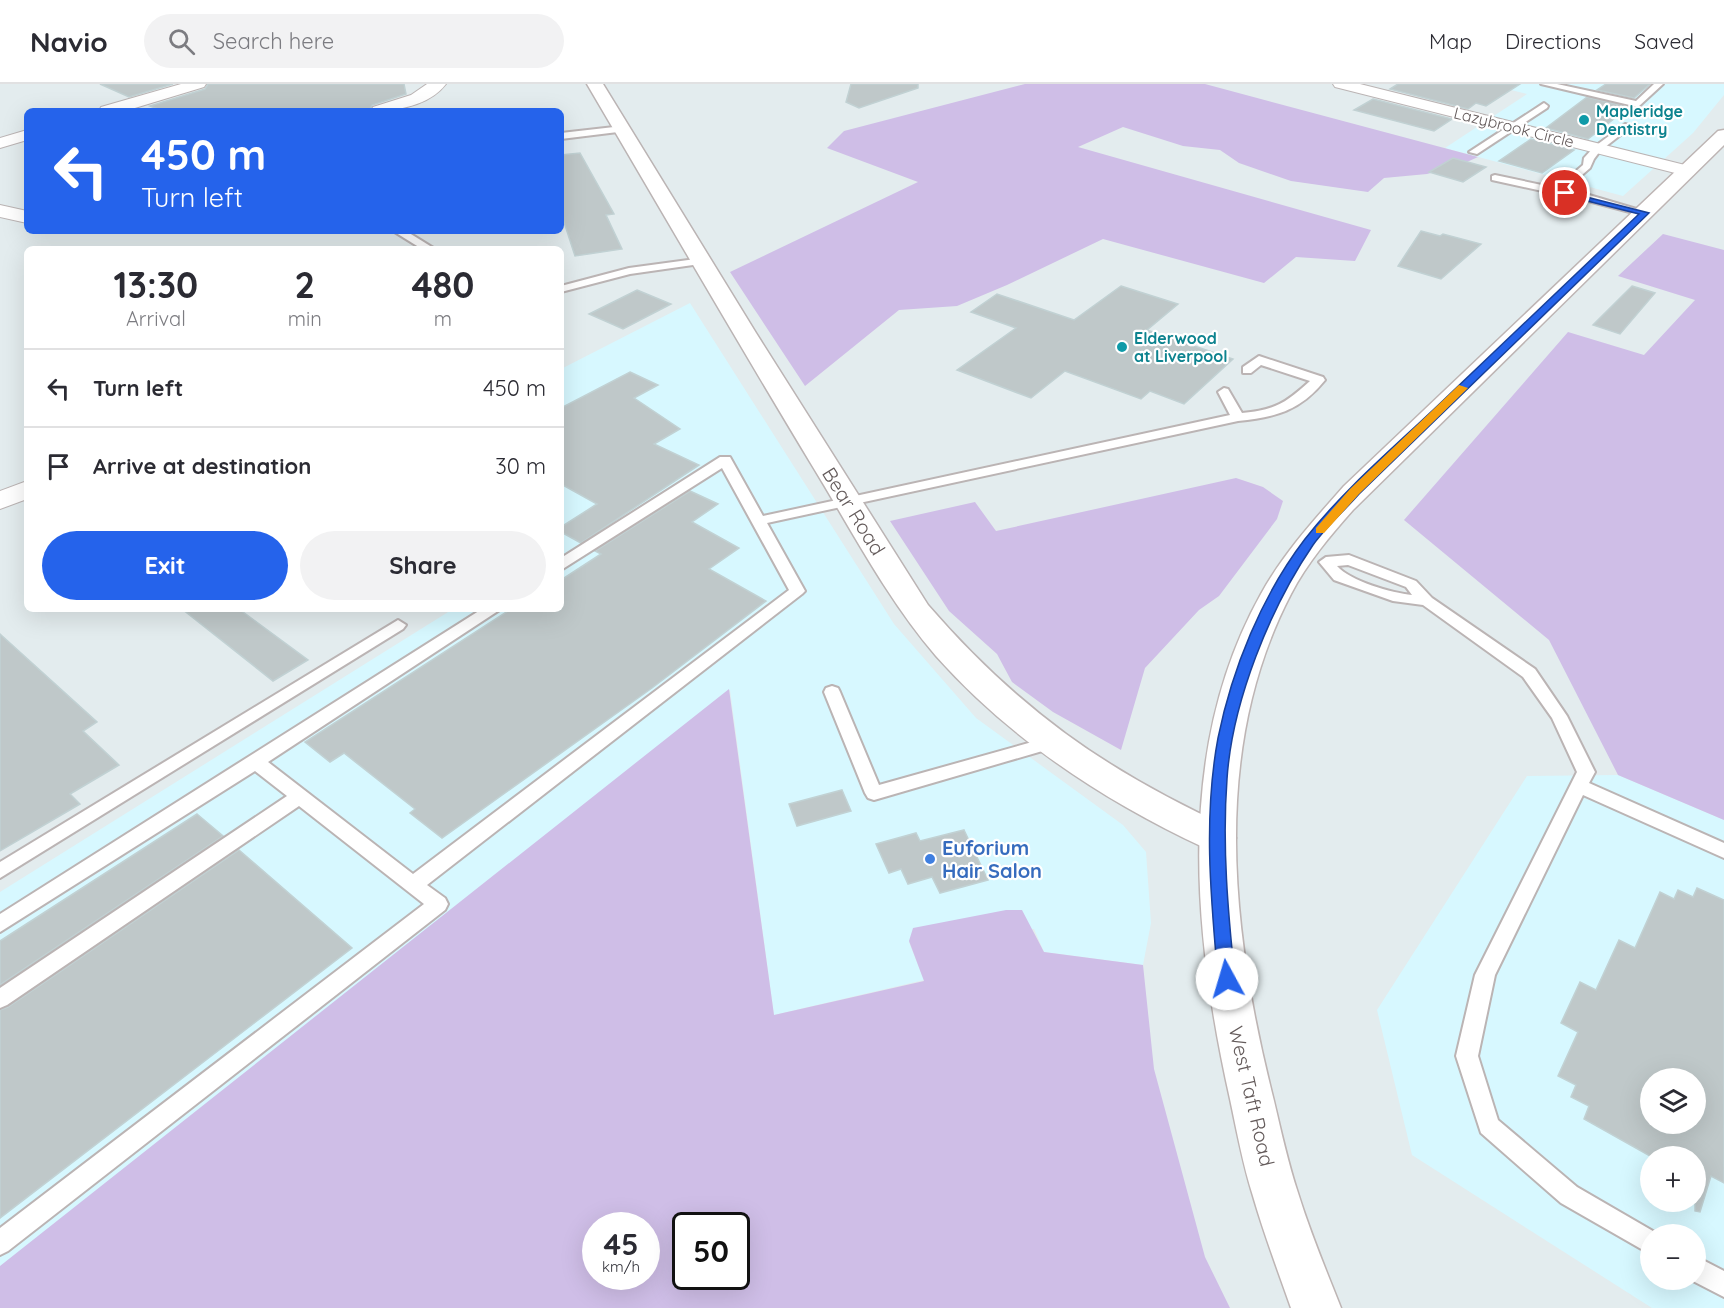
<!DOCTYPE html>
<html lang="en">
<head>
<meta charset="utf-8">
<style>
	:root { --surface:#fff; --page:#f2f2f3; --text:#2b2b33; --muted:#7c7c81; --line:#e1e1e2; --accent:#2563eb }
	body { margin:0; font-family:Quicksand,sans-serif; background:var(--page); color:var(--text); height:100vh; display:flex; flex-direction:column; font-size:22px; white-space:nowrap }
	* { box-sizing:border-box; margin:0 }
	p { font-size:20px; color:var(--muted) }
	.icon { flex:none; width:33px; height:33px; fill:none; stroke:currentColor; stroke-width:2; stroke-linecap:round; stroke-linejoin:round }
	.map { position:relative; flex:1; overflow:hidden }
	.sheet { position:absolute; left:24px; top:162px; width:540px; height:366px; display:flex; flex-direction:column; background:var(--surface); border-radius:9px; box-shadow:0 6px 24px #0002 }
	.sheet>* { flex:none }
	.guide { position:absolute; left:24px; top:24px; width:540px; height:126px; border-radius:9px; box-shadow:0 6px 24px #0002; background:#2563eb; color:#fff; overflow:hidden }
	.tools { position:absolute; left:1640px; top:984px; display:grid; gap:12px }
	.tools a { display:grid; place-items:center; width:66px; height:66px; border-radius:50%; background:var(--surface); box-shadow:0 6px 24px #0002; font-size:30px }
	.speed { position:absolute; left:582px; top:1128px; display:flex; gap:12px; font-size:30px; font-weight:700; text-align:center }
	.speed>* { display:grid; place-content:center; width:78px; height:78px; border-radius:50%; background:var(--surface); box-shadow:0 6px 24px #0002; line-height:1 }
	.speed small { font-size:15px; font-weight:400 }
	.speed .limit { border:3px solid #111; border-radius:9px; background:#fff; color:#111 }
	.pin { position:absolute; display:grid; place-items:center; width:51px; height:51px; color:#fff; margin:-26px; border:3px solid #fff; border-radius:50%; box-shadow:0 2px 6px #0007 }
	.me { position:absolute; width:66px; margin:-33px; rotate:354deg; stroke-linejoin:round; filter:drop-shadow(0 0 4px #0008) }
	.turn { display:flex; align-items:center; gap:21px; height:126px; padding:0 18px; font-size:27px }
	.turn .icon { width:78px; height:78px; stroke-width:2.5 }
	.turn b { display:block; font-size:42px; line-height:51px }
	.eta { display:flex; justify-content:space-evenly; align-items:center; height:102px; text-align:center }
	.eta b { font-size:36px; font-weight:700; line-height:42px }
	.cta { display:flex; gap:12px; margin-top:auto; padding:12px 18px }
	.cta a { flex:1; height:69px; border-radius:36px; background:var(--accent); color:#fff; font-size:24px; font-weight:700; line-height:69px; text-align:center }
	.cta a+a { background:var(--page); color:var(--text) }
	ul { padding:0; list-style:none }
	li { display:flex; align-items:center; gap:18px; height:78px; padding:0 18px; border-top:2px solid var(--line) }
	li div { flex:1 }
	li b { display:block; font-size:22px }
	li em { font-style:normal }
	header { display:flex; align-items:center; gap:36px; box-sizing:border-box; height:84px; padding:0 30px; background:var(--surface); border-bottom:2px solid var(--line) }
	header strong { font-size:28px }
	nav { display:flex; gap:33px; margin-inline-start:auto; font-size:21px }
	.search { width:420px; height:54px; background:var(--page); display:flex; align-items:center; gap:15px; box-sizing:border-box; padding:0 21px; border-radius:33px; color:var(--muted); font-size:22px }
	.map>svg:first-child { display:block }
</style>
</head>
<body>
<header>
<strong>Navio</strong>
<div class="search"><svg class="icon" aria-label="search" viewBox="0 0 24 24"><circle cx="10" cy="10" r="6"/><path d="M15 15l6 6"/></svg>Search here</div>
<nav><a>Map</a><a>Directions</a><a>Saved</a></nav>
</header>
<div class="map">
<svg width="1724" height="1224" viewBox="0 0 1724 1224">
	<rect width="100%" height="100%" fill="#e3ecee"/>
	<g fill="#d7f8ff" fill-rule="evenodd">
		<path d="M1487 0H1724V11L1693 49 1623 112 1445 64 1527 10Z"/>
		<path d="M690 219 894 540 976 634 1123 741 1146 768 1151 839 1143 881 1044 868 1034 845 909 858 924 896 774 931 730 606 0 1183V808L453 525H561V285Z"/>
		<path d="M1618 691 1724 736V1224H1652L1412 1071 1377 926 1527 692ZM1650 994H1695V1040H1650ZM1650 1072H1695V1118H1650ZM1650 1150H1695V1196H1650Z"/>
	</g>
	<g fill="#cfbee7" fill-rule="evenodd">
		<path d="M1025 0H1205L1478 73 1458 82 1427 90 1384 94 1368 108 1291 97 1239 79 1220 66 1183 62 1123 43 1078 63 1371 146 1355 177 1296 173 1264 199 1103 155 1007 201 957 222 899 226 805 302 730 188 918 98 827 64 844 47Z"/>
		<path d="M1663 150 1724 166V736L1618 691 1549 556 1404 436 1568 248 1644 271 1695 216 1618 192Z"/>
		<path d="M1236 394 1263 403 1283 417 1277 435 1219 512 1199 526 1145 584 1121 666 1053 628 1012 598 997 570 949 527 890 437 975 418 996 447Z"/>
		<path d="M729 605 774 931 924 897 909 857 913 844 1006 826H1022L1044 868 1143 881 1154 985 1205 1173 1230 1224H0V1182ZM596 1142H646V1192H596ZM686 1142H736V1192H686Z"/>
	</g>
	<g fill="#bfc8c9" stroke="#c1d1d3" stroke-width="1.5" fill-rule="evenodd">
		<path d="M100 0H173L129 13Z"/>
		<path d="M208 0H404L406 10 372 21 369 27H163L150 22 205 5Z"/>
		<path d="M851 0H918V4L859 24 846 18Z"/>
		<path d="M1398 0H1520L1486 22 1476 19 1468 25 1390 5Z"/>
		<path d="M1606 0H1650L1634 14 1597 6Z"/>
		<path d="M1587 13 1625 22 1612 34H1615L1588 55 1546 44Z"/>
		<path d="M1373 15 1452 35 1434 47 1354 26Z"/>
		<path d="M1531 55 1574 66 1542 89 1499 77Z"/>
		<path d="M580 69 614 130 606 131 622 165 575 172 561 129V71Z"/>
		<path d="M1453 74 1486 83 1463 98 1429 88Z"/>
		<path d="M1421 147 1440 152 1443 150 1481 160 1441 195 1398 182Z"/>
		<path d="M1121 202 1178 220 1147 246 1233 275 1184 320 1150 307 1141 315 1065 287 1031 314 957 286 1016 244 971 228 997 210 1074 236Z"/>
		<path d="M1632 202 1655 209 1620 250 1593 241Z"/>
		<path d="M637 206 671 220 623 245 589 230Z"/>
		<path d="M630 288 658 301 634 314 680 345 654 360 699 381 581 459 561 448V443L597 420 561 400V324Z"/>
		<path d="M690 407 718 420 692 438 739 464 709 485 766 517 652 604 442 754 410 729 415 725 344 669 330 678 305 658 511 525H561V496L601 470 595 467Z"/>
		<path d="M182 525H239L308 576 273 597Z"/>
		<path d="M0 550 97 638 83 647 119 681 70 710 80 720 0 767Z"/>
		<path d="M842 706 851 727 797 742 789 720Z"/>
		<path d="M197 730 223 752 0 901V857Z"/>
		<path d="M964 746 988 796 940 809 932 793 908 800 901 785 889 789 876 760 916 749 920 757Z"/>
		<path d="M239 766 352 864 0 1134V926L8 923Z"/>
		<path d="M1697 804 1724 816V1099L1711 1092 1700 1128 1695 1127V1072H1650L1584 1035 1589 1022 1571 1013 1576 1001 1558 992 1578 948 1561 939 1580 898 1596 906 1619 856 1635 864 1660 808 1674 815 1678 806 1693 813ZM1650 994H1695V1040H1650Z"/>
	</g>
	<g fill="none" stroke-linecap="round" stroke-linejoin="round">
		<g stroke="#bbb4b4" stroke-width="4">
			<g id="service">
				<path d="M1541 0H1557L1636 17 1654 0H1663L1638 23Z"/>
				<path d="M1544 19 1548 22 1547 24 1477 70 1469 68Z"/>
				<path d="M1625 40 1632 42 1600 67 1594 75 1590 84 1575 97H1569V93L1583 81 1584 74 1594 63Z"/>
				<path d="M623 42 626 43V47L561 55V49Z"/>
				<path d="M1495 91 1589 111 1650 129 1645 132 1588 117 1492 96V92Z"/>
				<path d="M393 147H406L435 165H422Z"/>
				<path d="M703 174 707 175V179L630 190 561 208V202L629 184Z"/>
				<path d="M1259 272 1323 293 1325 296C1300 327 1276 333 1238 337L767 439 805 507 802 510 427 801 445 814 448 820 445 826 8 1167 0 1171V1144L424 820 299 722 7 921 0 924V904L287 712 255 687 0 848V830L482 525H501L268 678 413 790 789 506 722 384 561 486V474L720 373H730L763 432 1230 331 1218 308 1224 304 1228 305 1242 329C1275 326 1286 319 1310 297L1261 281 1251 289H1243V283Z"/>
				<path d="M1349 471 1416 497 1432 514 1535 585 1567 632 1595 688 1589 699 1724 759V774L1583 711 1495 891 1478 972 1498 1036 1577 1103 1658 1150H1650V1170L1561 1119 1481 1049 1456 972 1475 891 1577 688 1552 634 1523 593 1423 521 1393 517 1334 496 1319 478 1326 473ZM1348 481 1406 503 1412 511C1392 509 1350 497 1337 482Z"/>
				<path d="M398 536 406 541 403 545 0 794V778Z"/>
				<path d="M832 602 838 604 840 608 879 701 1050 653 1056 655 1059 659 1056 663 874 716 868 714 865 709 824 608 826 604Z"/>
				<path d="M1695 1172 1724 1187V1213L1691 1196H1695Z"/>
			</g>
		</g>
		<g stroke="#bbb4b4" stroke-width="2">
			<g id="minor">
				<path d="M181 0H206L204 3 125 27H99L101 23Z"/>
				<path d="M427 0H446C429 22 397 27 371 27L373 23 411 11Z"/>
				<path d="M1333 0H1360L1693 83 1696 87 1693 91 1687 92 1335 3Z"/>
				<path d="M27 46V56L0 64V54Z"/>
				<path d="M0 121 27 127V139L0 133Z"/>
				<path d="M27 397V415L0 425V407Z"/>
			</g>
		</g>
		<g stroke="#bbb4b4" stroke-width="3">
			<path id="tertiary" d="M587 0H603L756 249 928 521C1017 624 1107 688 1231 744L1236 754 1231 764 1218 768 1205 764C1104 717 1011 656 936 572 886 514 850 443 810 378 734 252 661 126 587 0Z"/>
		</g>
		<g stroke="#beb5b4" stroke-width="3">
			<path id="secondary" d="M1724 46V61L1353 426C1330 452 1307 479 1291 510 1209 667 1232 852 1274 1017 1281 1047 1288 1079 1298 1109 1310 1148 1326 1186 1341 1224H1291C1278 1187 1264 1150 1253 1112 1243 1081 1237 1048 1230 1015 1193 850 1175 664 1261 510 1283 470 1314 436 1344 402L1718 47Z"/>
		</g>
		<use href="#service" fill="#fff" fill-rule="evenodd"/>
		<use href="#minor" fill="#fff" fill-rule="evenodd"/>
		<use href="#tertiary" fill="#fff" fill-rule="evenodd"/>
		<use href="#secondary" fill="#fff" fill-rule="evenodd"/>
	</g>
	<path fill="#2563eb" stroke="#184099" stroke-width="1.5" d="M1563 107 1649 129 1359 410C1344 427 1326 443 1313 461 1270 524 1232 618 1227 695 1222 762 1228 829 1235 895L1233 900 1227 903 1221 900 1218 895C1211 816 1203 734 1218 654 1232 585 1262 511 1305 455 1348 400 1404 355 1453 307 1515 248 1577 189 1639 130L1563 111Z"/>
	<path fill="#f59e0b" d="M1459 301 1468 304 1359 410 1324 449H1316V444L1350 405Z"/>
	<g fill="#0f9aa8" stroke="#fff" stroke-width="2">
		<circle cx="1584" cy="36" r="6"/>
		<circle cx="1122" cy="263" r="6"/>
	</g>
	<circle fill="#3f7fe0" stroke="#fff" stroke-width="2" cx="930" cy="775" r="6"/>
	<g text-anchor="middle" dominant-baseline="central" stroke-width="4.5" stroke-linejoin="round" paint-order="stroke">
		<g font-size="16" font-weight="bold" fill="#0d838f" stroke="#fff" text-anchor="start">
			<text x="1596" y="27">Mapleridge<tspan x="1596" dy="18">Dentistry</tspan></text>
			<text x="1134" y="254">Elderwood<tspan x="1134" dy="18">at Liverpool</tspan></text>
		</g>
		<g font-size="16" fill="#645b5b" stroke="#fff">
			<text transform="translate(1514 43) rotate(14)">Lazybrook Circle</text>
		</g>
		<g font-size="20" fill="#645b5b" stroke="#fff">
			<text transform="translate(854 427) rotate(58)">Bear Road</text>
			<text transform="translate(1252 1012) rotate(77)">West Taft Road</text>
		</g>
		<g font-size="20" font-weight="bold" fill="#366cbe" stroke="#fff" text-anchor="start">
			<text x="942" y="763">Euforium<tspan x="942" dy="23">Hair Salon</tspan></text>
		</g>
	</g>
</svg>
<div class="tools">
<a><svg class="icon" aria-label="layers" viewBox="0 0 24 24"><path d="M12 4l9 5-9 5-9-5zM3 14l9 5 9-5"/></svg></a>
<a>+</a>
<a>−</a>
</div>
<div class="speed"><div>45<small>km/h</small></div><div class="limit">50</div></div>
<div class="pin" style="left:1565px;top:109px;background:#d93025"><svg class="icon" aria-label="arrive" viewBox="0 0 24 24"><path d="M6 21V4h12l-3 4 3 4H6"/></svg></div>
<svg class="me" style="left:1227px;top:895px" viewBox="-20 -20 40 40"><circle r="19" fill="#fff"/><path d="M0-13L10 11 0 6-10 11z" fill="#2563eb"/></svg>
<div class="guide">
<div class="turn"><svg class="icon" aria-label="left" viewBox="0 0 24 24"><path d="M17 20v-9H6M10 6l-5 5 5 5"/></svg><div><b>450 m</b>Turn left</div></div>
</div>
<section class="sheet">
<div class="eta">
<div><b>13:30</b><p>Arrival</p></div>
<div><b>2</b><p>min</p></div>
<div><b>480</b><p>m</p></div>
</div>
<ul>
<li><svg class="icon" aria-label="left" viewBox="0 0 24 24"><path d="M17 20v-9H6M10 6l-5 5 5 5"/></svg><div><b>Turn left</b></div><em>450 m</em></li>
<li><svg class="icon" aria-label="arrive" viewBox="0 0 24 24"><path d="M6 21V4h12l-3 4 3 4H6"/></svg><div><b>Arrive at destination</b></div><em>30 m</em></li>
</ul>
<div class="cta"><a>Exit</a><a>Share</a></div>
</section>
</div>
</body>
</html>
